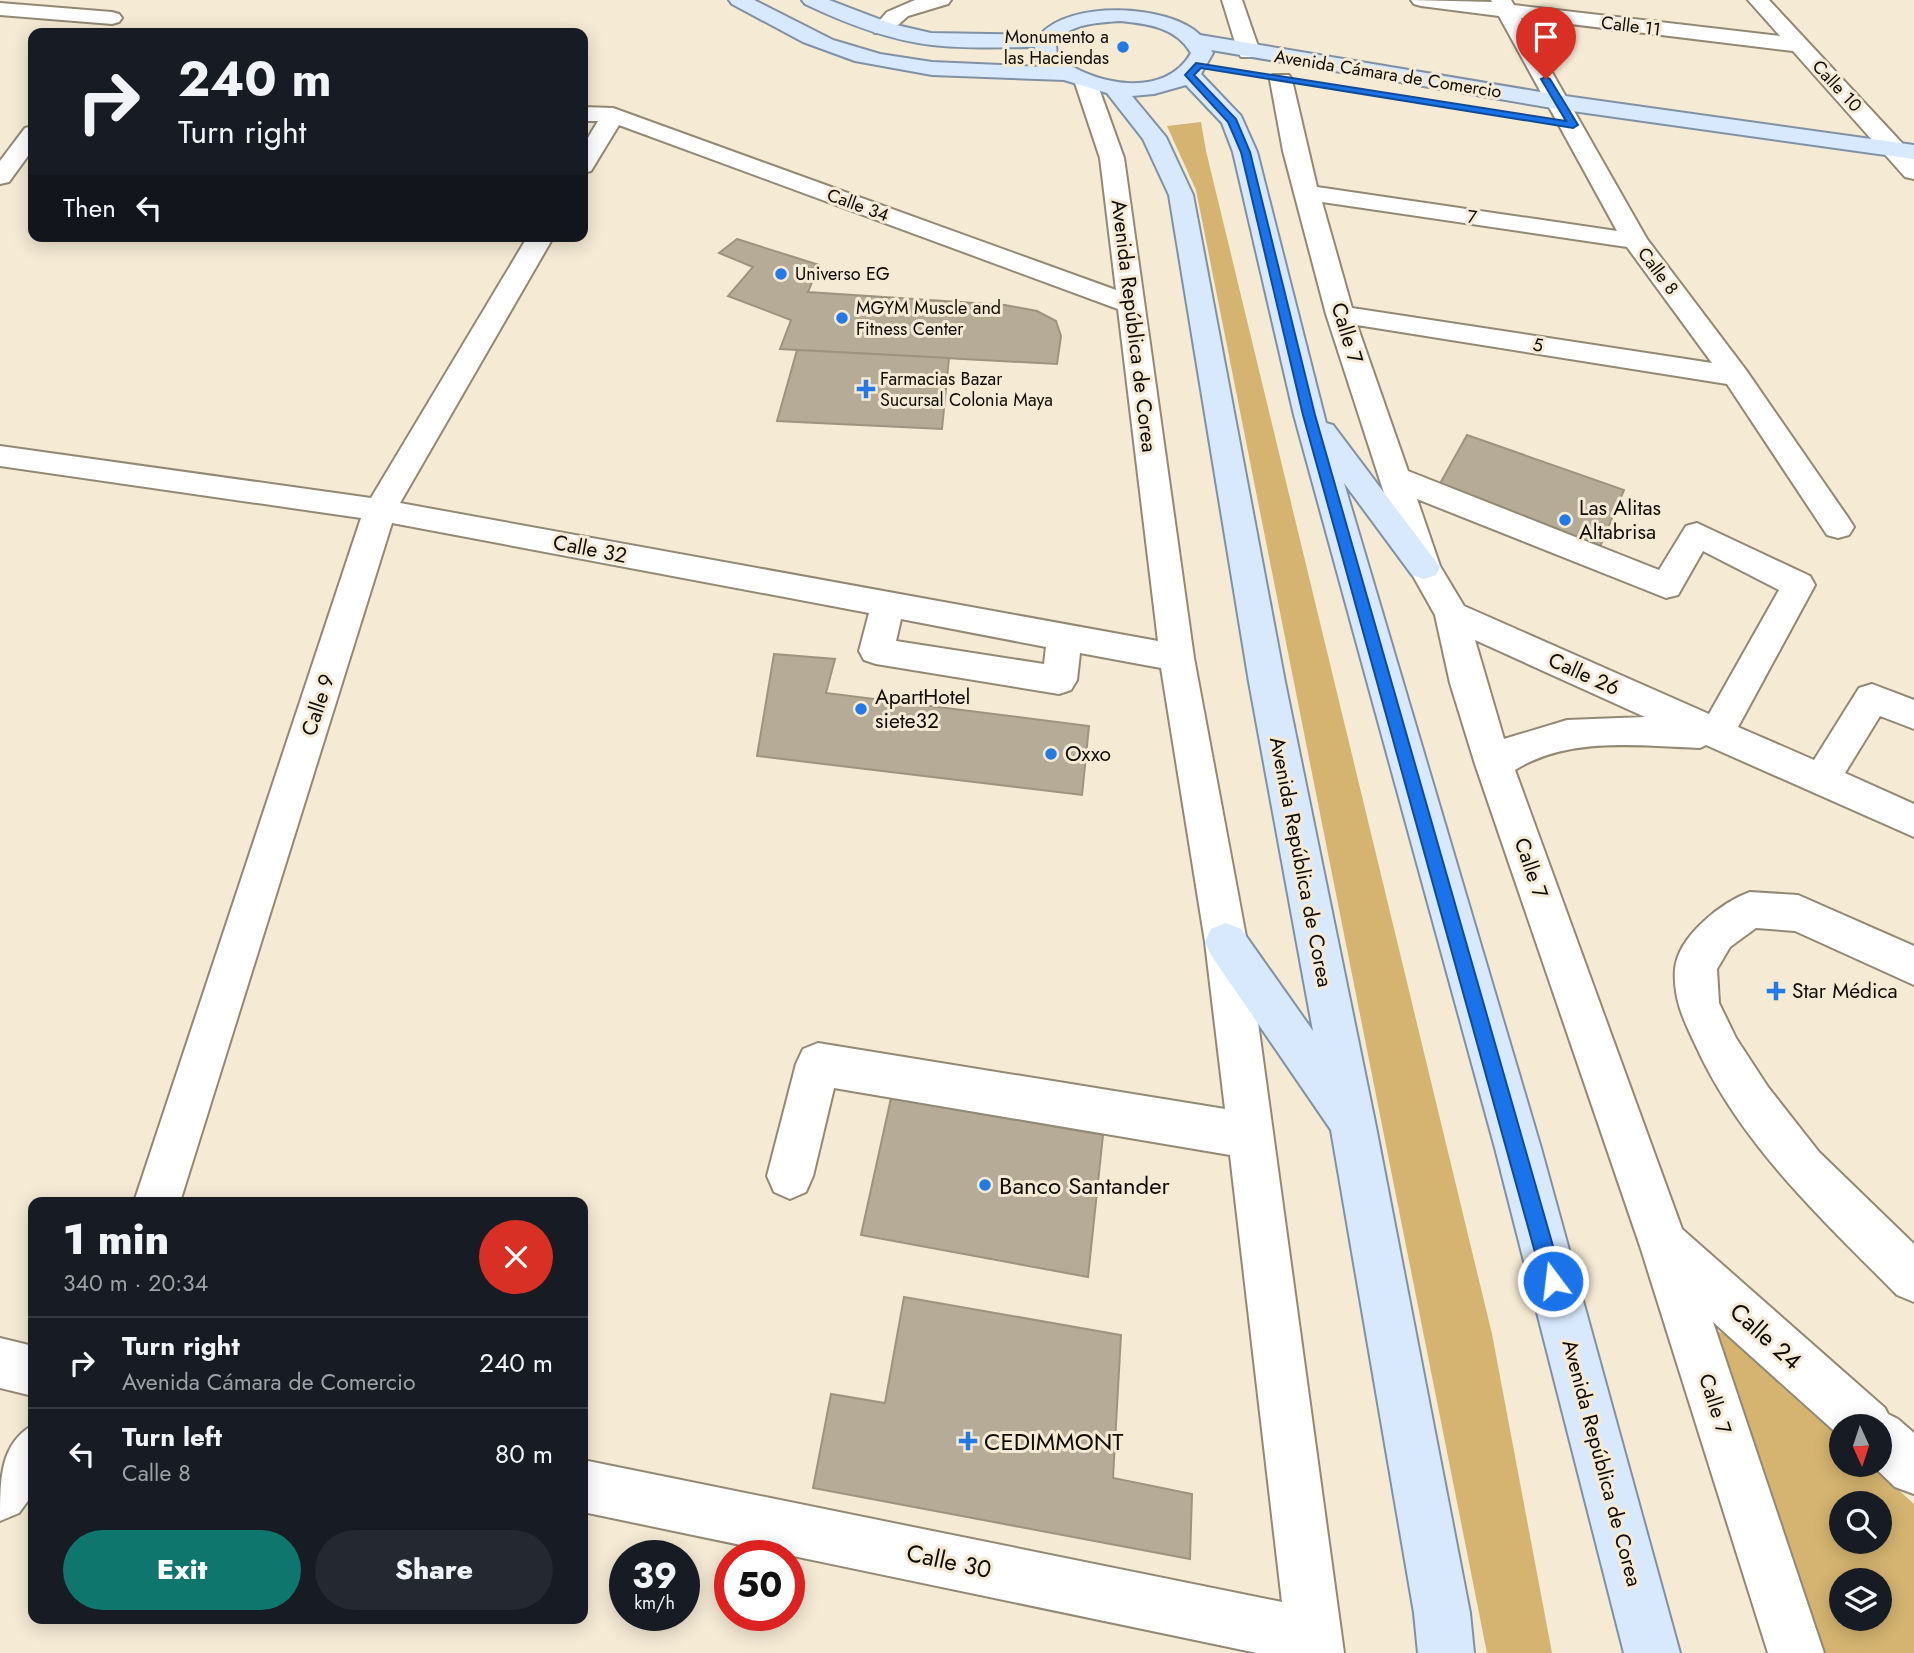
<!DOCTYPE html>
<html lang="en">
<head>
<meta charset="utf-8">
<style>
	:root { --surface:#171b24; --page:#242831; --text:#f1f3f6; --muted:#9ea1a6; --line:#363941; --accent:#0f766e }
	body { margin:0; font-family:Jost,sans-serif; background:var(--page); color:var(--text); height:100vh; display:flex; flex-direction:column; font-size:26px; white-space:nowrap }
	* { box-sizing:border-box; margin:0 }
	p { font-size:23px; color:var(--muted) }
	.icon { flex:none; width:38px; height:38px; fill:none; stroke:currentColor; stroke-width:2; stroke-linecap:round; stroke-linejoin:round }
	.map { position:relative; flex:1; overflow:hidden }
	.sheet { position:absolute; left:28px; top:1197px; width:560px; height:427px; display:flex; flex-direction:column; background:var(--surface); border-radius:14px; box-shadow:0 4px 18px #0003 }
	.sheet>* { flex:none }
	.top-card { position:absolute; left:28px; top:28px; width:560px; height:214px; border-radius:14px; box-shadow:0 4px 18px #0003; background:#171b24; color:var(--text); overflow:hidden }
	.needle { width:46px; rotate:177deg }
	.tools { position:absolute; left:1829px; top:1414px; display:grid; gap:14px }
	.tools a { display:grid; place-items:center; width:63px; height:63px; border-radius:50%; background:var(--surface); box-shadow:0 4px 18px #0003; font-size:35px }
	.speed { position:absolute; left:609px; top:1540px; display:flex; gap:14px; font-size:35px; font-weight:700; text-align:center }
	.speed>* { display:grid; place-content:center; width:91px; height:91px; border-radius:50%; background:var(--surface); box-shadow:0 4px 18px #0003; line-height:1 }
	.speed small { font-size:18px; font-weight:400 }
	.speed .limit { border:10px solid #d22; background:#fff; color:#111 }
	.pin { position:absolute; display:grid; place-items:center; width:60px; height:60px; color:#fff; margin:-72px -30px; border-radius:50% 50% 50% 0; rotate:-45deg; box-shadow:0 0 7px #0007 }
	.pin .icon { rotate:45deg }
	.me { position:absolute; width:77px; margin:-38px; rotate:345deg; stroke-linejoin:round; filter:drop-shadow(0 0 5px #0008) }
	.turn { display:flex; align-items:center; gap:24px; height:147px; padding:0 35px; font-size:32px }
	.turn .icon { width:91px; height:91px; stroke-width:2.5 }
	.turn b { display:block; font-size:49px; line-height:60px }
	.then { display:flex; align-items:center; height:66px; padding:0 35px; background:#0003; gap:14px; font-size:26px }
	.round { display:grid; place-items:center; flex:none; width:74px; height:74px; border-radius:37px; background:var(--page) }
	.head { display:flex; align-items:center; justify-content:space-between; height:119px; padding:0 35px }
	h1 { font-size:42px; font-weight:800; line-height:52px }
	.button { display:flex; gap:14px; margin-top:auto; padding:14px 35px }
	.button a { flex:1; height:80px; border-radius:42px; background:var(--accent); color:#fff; font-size:28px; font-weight:800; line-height:80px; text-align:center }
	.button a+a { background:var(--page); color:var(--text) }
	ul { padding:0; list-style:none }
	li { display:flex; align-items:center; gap:21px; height:91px; padding:0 35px; border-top:2px solid var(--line) }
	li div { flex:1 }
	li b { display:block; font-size:26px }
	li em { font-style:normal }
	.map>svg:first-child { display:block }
</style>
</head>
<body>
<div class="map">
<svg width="1914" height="1653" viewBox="0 0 1914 1653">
	<rect width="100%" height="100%" fill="#f5ead4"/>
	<g fill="#d4b470" fill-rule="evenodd">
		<path d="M1201 122 1206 151 1492 1334 1552 1653H1487L1196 190 1167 126Z"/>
		<path d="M1713 1330 1732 1336 1841 1437V1465H1871L1914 1504V1653H1820ZM1841 1503H1880V1542H1841ZM1841 1580H1880V1619H1841Z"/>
	</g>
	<g fill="#b5ab96" stroke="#9e937f" stroke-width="2">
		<path d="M737 239 819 265 808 292 1005 305 1037 311 1056 321 1061 336 1057 364 780 349 791 320 728 296 753 267 719 253Z"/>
		<path d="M797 350 949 358 942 429 777 421Z"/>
		<path d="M1467 435 1624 490 1599 549 1437 489Z"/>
		<path d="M774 654 835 659 826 693 1089 726 1082 795 757 756Z"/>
		<path d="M891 1098 1103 1135 1088 1277 861 1235Z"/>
		<path d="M904 1297 1121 1335 1113 1478 1192 1494 1190 1559 813 1488 831 1394 885 1403Z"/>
	</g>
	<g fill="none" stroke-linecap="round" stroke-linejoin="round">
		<g stroke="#928874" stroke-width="4">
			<g id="minor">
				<path d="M915 0H951L948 4 908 16 889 33H875L872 29 887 12Z"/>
				<path d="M1222 0H1242L1260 52 1257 57H1241L1238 52Z"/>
				<path d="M1411 0 1492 2 1491 0H1511L1514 5 1780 36 1748 0H1769L1914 156V179L1905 177 1793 51 1521 18 1647 239 1746 370 1849 519 1854 527 1849 535 1838 538 1827 535 1727 384 1357 325 1408 471 1659 570 1686 526 1697 523 1810 576 1815 585 1738 727 1814 760 1859 688 1872 684 1914 700V729L1880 716 1845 773 1914 804V837L1706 745 1700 748C1639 746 1569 736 1515 770L1682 1229 1885 1408 1888 1414 1898 1419 1914 1433V1494L1895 1487 1872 1465H1880V1426H1841V1437L1713 1322 1824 1653H1768L1640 1246 1475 764 1450 683 1435 615 1408 567 1326 314 1283 151 1270 80 1273 75H1289L1292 80 1317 187 1617 231 1499 16 1421 6 1414 4ZM1322 202 1627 247 1712 363 1352 308ZM1417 499 1666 598 1678 595 1703 551 1779 590 1709 714 1464 606 1440 566ZM1475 640 1645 717 1567 720 1504 739Z"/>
				<path d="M0 3 112 12 119 14 122 18 119 22 112 24 0 15Z"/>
				<path d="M1086 76 1094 78 1097 83 1124 158 1194 658 1247 942 1344 1653H1257L583 1512V1460L1282 1602 1230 1155 834 1088 813 1176 806 1192 790 1199 774 1192 767 1176 796 1064 803 1049 818 1043 1225 1109 1205 942 1161 668 1080 653 1077 680 1071 690 1059 694 876 664 864 660 859 651 869 613 392 523 180 1202H134L361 518 0 466V446L371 498 528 236H554L400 503 1158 641 1118 309 619 125 591 171 583 173V146L598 121H583V107L613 108 1116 290 1100 158 1075 83 1078 78ZM901 619 1046 647 1044 664 896 641Z"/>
				<path d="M33 126V149L9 182 0 184V161L25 128Z"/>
				<path d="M1750 892 1798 895 1914 946V985L1795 931 1756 928 1730 947 1717 969 1719 1003 1736 1038 1768 1087 1819 1152 1914 1244V1302L1897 1295C1821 1218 1740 1144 1695 1044 1683 1019 1673 997 1675 969 1678 936 1722 902 1750 892Z"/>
				<path d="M0 1338 33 1346V1396L0 1388Z"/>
				<path d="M33 1425V1494L19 1513 0 1521C0 1478 0 1444 33 1425Z"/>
			</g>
		</g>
		<g stroke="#8191a5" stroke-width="4">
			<path id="major" d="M729 0H754L833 40 880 54 932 62 1043 67 1035 58V47C1001 47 966 49 932 45 888 40 845 23 805 4L802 0H829L892 24 931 33 1040 35C1069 0 1169 4 1200 35L1558 95 1914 145V159L1558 109 1211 50 1213 53 1201 74 1241 116 1257 152 1326 423 1333 425 1440 567 1436 575 1424 579 1412 575 1344 483 1541 1148 1680 1653H1624L1495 1148 1294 415 1233 152 1222 123 1186 85 1154 94 1132 96 1166 137 1193 195 1285 682 1376 1127 1470 1613 1474 1653H1418L1414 1613 1331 1130 1211 955 1205 942 1211 929 1226 923 1241 929 1313 1031 1249 682 1169 195 1143 139 1107 93 1064 80 932 75 855 61 803 42 732 4ZM1120 21C1148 24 1176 27 1191 53 1165 100 1092 85 1057 56L1056 45C1066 23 1098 23 1120 21Z"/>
		</g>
		<use href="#minor" fill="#fff" fill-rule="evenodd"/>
		<use href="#major" fill="#d8e8fd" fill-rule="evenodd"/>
	</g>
	<path fill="#1a73e8" stroke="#114b97" stroke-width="2" d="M1196 63 1566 121 1541 79 1546 77 1550 79 1578 125 1573 128 1201 68 1194 75 1236 119 1250 152 1315 415 1563 1281 1560 1288 1553 1291 1546 1288 1543 1281 1303 415 1241 152 1228 122 1185 75Z"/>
	<g fill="#237ae4" stroke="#f5ead4" stroke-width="2.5">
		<circle cx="1123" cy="47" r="7"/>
		<circle cx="781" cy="274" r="7"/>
		<circle cx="842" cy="318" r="7"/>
		<path d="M862.5 378.5h7v7h7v7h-7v7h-7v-7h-7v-7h7z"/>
		<circle cx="1565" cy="520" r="7"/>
		<circle cx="861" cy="709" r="7"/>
		<circle cx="1051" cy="754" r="7"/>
		<path d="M1772.5 980.5h7v7h7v7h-7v7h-7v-7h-7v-7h7z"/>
		<circle cx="985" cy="1185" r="7"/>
		<path d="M964.5 1430.5h7v7h7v7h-7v7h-7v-7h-7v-7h7z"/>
	</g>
	<g text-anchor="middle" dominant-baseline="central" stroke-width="6" stroke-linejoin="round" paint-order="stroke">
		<g font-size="18" fill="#0f0c05" stroke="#f5ead4">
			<text transform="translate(1631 26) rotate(7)">Calle 11</text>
			<text transform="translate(1388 74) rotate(9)">Avenida Cámara de Comercio</text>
			<text transform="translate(1837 86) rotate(47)">Calle 10</text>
			<text transform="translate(858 205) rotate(20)">Calle 34</text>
			<text transform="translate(1472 217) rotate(8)">7</text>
			<text transform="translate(1658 271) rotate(53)">Calle 8</text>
			<text transform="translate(1538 345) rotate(9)">5</text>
		</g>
		<g font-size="18" fill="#0f0c05" stroke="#f5ead4" text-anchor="start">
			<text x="1109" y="37" text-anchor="end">Monumento a<tspan x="1109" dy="21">las Haciendas</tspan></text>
			<text x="795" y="274">Universo EG</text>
			<text x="856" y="308">MGYM Muscle and<tspan x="856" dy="21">Fitness Center</tspan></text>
			<text x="880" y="379">Farmacias Bazar<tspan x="880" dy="21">Sucursal Colonia Maya</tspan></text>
		</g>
		<g font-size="21" fill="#0f0c05" stroke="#f5ead4">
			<text transform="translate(1134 326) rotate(83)">Avenida República de Corea</text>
			<text transform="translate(1347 333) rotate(73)">Calle 7</text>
			<text transform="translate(590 549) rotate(11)">Calle 32</text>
			<text transform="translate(1584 674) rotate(24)">Calle 26</text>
			<text transform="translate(318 705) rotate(-72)">Calle 9</text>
			<text transform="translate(1301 862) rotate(79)">Avenida República de Corea</text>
			<text transform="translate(1531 868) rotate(71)">Calle 7</text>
			<text transform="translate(1715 1404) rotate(72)">Calle 7</text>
			<text transform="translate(1602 1463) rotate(75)">Avenida República de Corea</text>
		</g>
		<g font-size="21" fill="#0f0c05" stroke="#f5ead4" text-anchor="start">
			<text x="1579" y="508">Las Alitas<tspan x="1579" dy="24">Altabrisa</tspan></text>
			<text x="875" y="697">ApartHotel<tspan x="875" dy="24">siete32</tspan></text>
			<text x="1065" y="754">Oxxo</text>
			<text x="1792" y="991">Star Médica</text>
		</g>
		<g font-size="24" fill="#0f0c05" stroke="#f5ead4" text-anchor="start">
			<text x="999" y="1185">Banco Santander</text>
			<text x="984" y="1441">CEDIMMONT</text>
		</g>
		<g font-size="24" fill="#0f0c05" stroke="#f5ead4">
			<text transform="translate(1766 1336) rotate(42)">Calle 24</text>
			<text transform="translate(949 1561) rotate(12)">Calle 30</text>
		</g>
	</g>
</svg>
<div class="tools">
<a><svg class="needle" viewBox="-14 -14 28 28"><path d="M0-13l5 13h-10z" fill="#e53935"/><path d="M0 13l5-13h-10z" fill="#9ea1a6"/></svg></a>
<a><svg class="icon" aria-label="search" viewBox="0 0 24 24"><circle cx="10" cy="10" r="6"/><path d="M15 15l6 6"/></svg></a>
<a><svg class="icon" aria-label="layers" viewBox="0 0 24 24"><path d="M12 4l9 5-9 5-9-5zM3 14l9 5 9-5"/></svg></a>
</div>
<div class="speed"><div>39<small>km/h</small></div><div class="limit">50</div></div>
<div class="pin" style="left:1546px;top:79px;background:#d93025"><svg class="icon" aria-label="arrive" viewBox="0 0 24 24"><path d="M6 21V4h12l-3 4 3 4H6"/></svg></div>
<svg class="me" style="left:1553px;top:1281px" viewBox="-20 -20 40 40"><circle r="17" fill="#1a73e8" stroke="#fff" stroke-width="3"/><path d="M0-11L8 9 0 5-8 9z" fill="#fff"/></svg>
<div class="top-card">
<div class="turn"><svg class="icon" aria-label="right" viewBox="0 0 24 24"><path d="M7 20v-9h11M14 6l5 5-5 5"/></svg><div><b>240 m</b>Turn right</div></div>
<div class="then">Then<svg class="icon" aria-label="left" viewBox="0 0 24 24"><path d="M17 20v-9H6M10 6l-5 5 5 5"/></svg></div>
</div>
<section class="sheet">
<div class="head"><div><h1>1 min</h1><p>340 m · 20:34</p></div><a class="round" style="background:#d93025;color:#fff"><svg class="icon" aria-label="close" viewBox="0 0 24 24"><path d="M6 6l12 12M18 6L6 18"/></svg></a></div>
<ul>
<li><svg class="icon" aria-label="right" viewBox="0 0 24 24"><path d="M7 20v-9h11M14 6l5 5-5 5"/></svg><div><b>Turn right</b><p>Avenida Cámara de Comercio</p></div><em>240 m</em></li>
<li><svg class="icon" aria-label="left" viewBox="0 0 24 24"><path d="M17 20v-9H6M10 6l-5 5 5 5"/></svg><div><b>Turn left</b><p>Calle 8</p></div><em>80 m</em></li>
</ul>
<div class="button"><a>Exit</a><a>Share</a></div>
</section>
</div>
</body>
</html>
